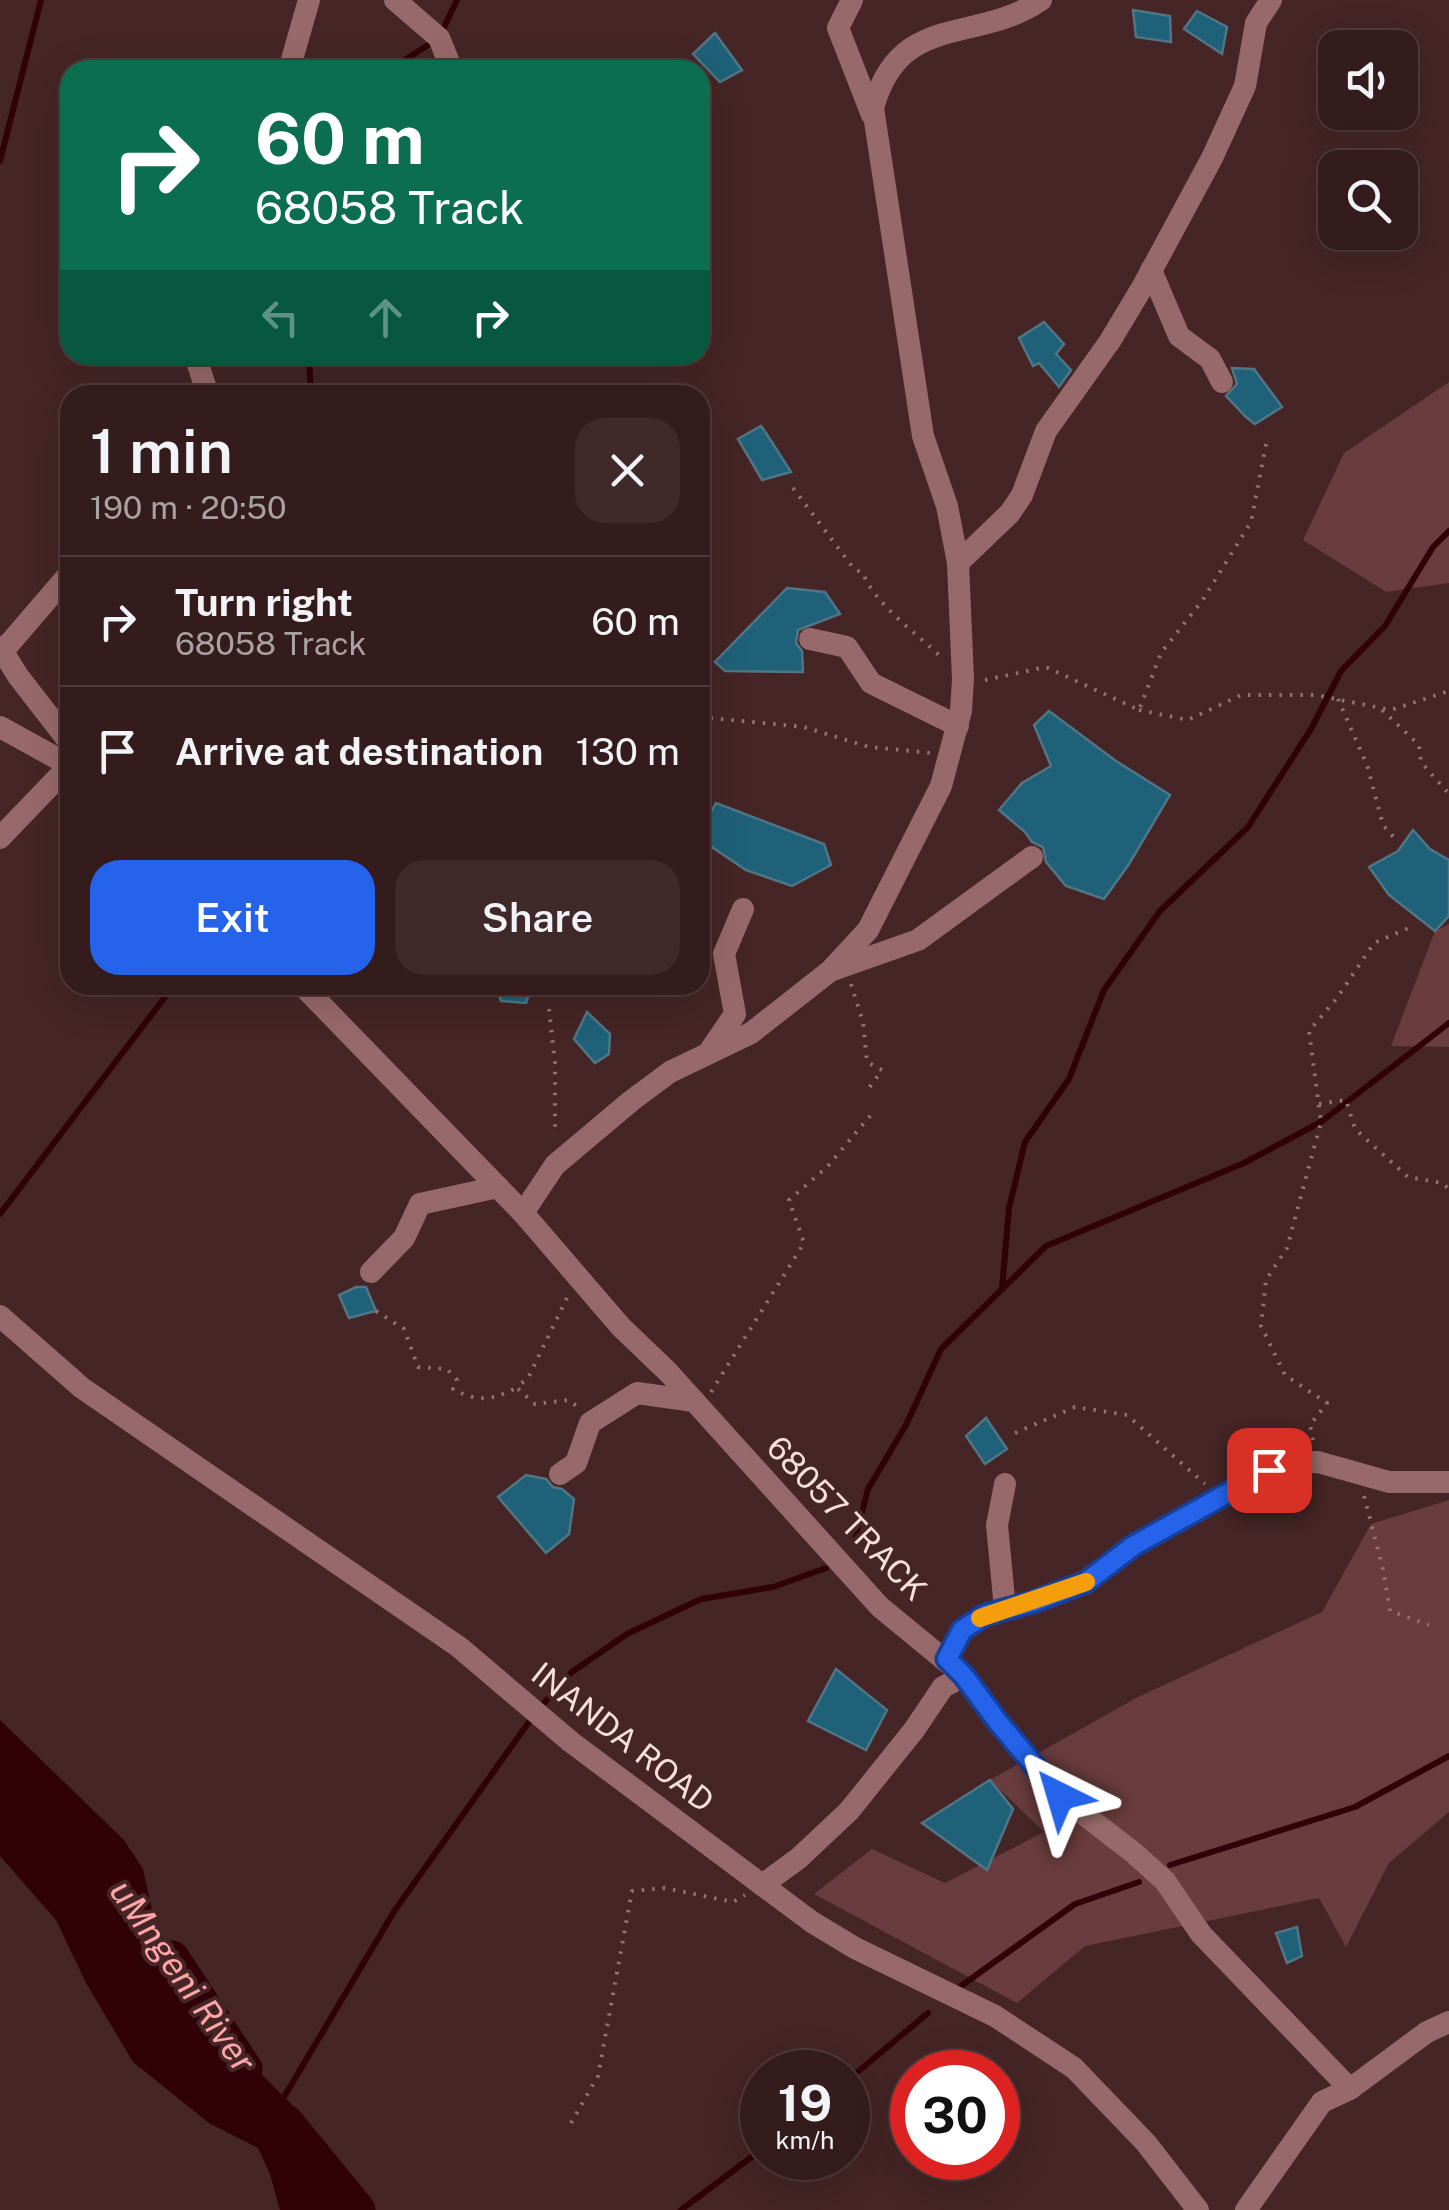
<!DOCTYPE html>
<html lang="en">
<head>
<meta charset="utf-8">
<style>
	:root { --surface:#341c1c; --page:#3f2929; --text:#f1f3f6; --muted:#a9a1a3; --line:#4e3a3b; --accent:#2563eb }
	body { margin:0; font-family:"Public Sans",sans-serif; background:var(--page); color:var(--text); height:100vh; display:flex; flex-direction:column; font-size:38px; white-space:nowrap }
	* { box-sizing:border-box; margin:0 }
	p { font-size:32px; color:var(--muted) }
	.icon { flex:none; width:55px; height:55px; fill:none; stroke:currentColor; stroke-width:2; stroke-linecap:round; stroke-linejoin:round }
	.map { position:relative; flex:1; overflow:hidden }
	.sheet { position:absolute; left:60px; top:385px; width:650px; height:610px; display:flex; flex-direction:column; background:var(--surface); border-radius:30px; box-shadow:0 10px 40px #0002,0 0 0 2px var(--line) }
	.sheet>* { flex:none }
	.hud { position:absolute; left:60px; top:60px; width:650px; height:305px; border-radius:30px; box-shadow:0 10px 40px #0002,0 0 0 2px var(--line); background:#0b6e4f; color:#fff; overflow:hidden }
	.buttons { position:absolute; left:1318px; top:30px; display:grid; gap:20px }
	.buttons a { display:grid; place-items:center; width:100px; height:100px; border-radius:20px; background:var(--surface); box-shadow:0 10px 40px #0002,0 0 0 2px var(--line); font-size:50px }
	.speed { position:absolute; left:740px; top:2050px; display:flex; gap:20px; font-size:50px; font-weight:700; text-align:center }
	.speed>* { display:grid; place-content:center; width:130px; height:130px; border-radius:50%; background:var(--surface); box-shadow:0 10px 40px #0002,0 0 0 2px var(--line); line-height:1 }
	.speed small { font-size:25px; font-weight:400 }
	.speed .limit { border:15px solid #d22; background:#fff; color:#111 }
	.pin { position:absolute; display:grid; place-items:center; width:85px; height:85px; color:#fff; margin:-42px; border-radius:20px; box-shadow:0 5px 15px #0006 }
	.me { position:absolute; width:110px; margin:-55px; rotate:320deg; stroke-linejoin:round; filter:drop-shadow(0 0 8px #0008) }
	.turn { display:flex; align-items:center; gap:35px; height:210px; padding:0 30px; font-size:45px }
	.turn .icon { width:130px; height:130px; stroke-width:2.5 }
	.turn b { display:block; font-size:70px; line-height:85px }
	.lanes { display:flex; align-items:center; height:95px; padding:0 30px; background:#0003; justify-content:center; gap:50px; direction:ltr }
	.lanes .off { opacity:.35 }
	.round { display:grid; place-items:center; flex:none; width:105px; height:105px; border-radius:30px; background:var(--page) }
	.overview { display:flex; align-items:center; justify-content:space-between; height:170px; padding:0 30px }
	h1 { font-size:60px; font-weight:600; line-height:75px }
	.button { display:flex; gap:20px; margin-top:auto; padding:20px 30px }
	.button a { flex:1; height:115px; border-radius:30px; background:var(--accent); color:#fff; font-size:40px; font-weight:600; line-height:115px; text-align:center }
	.button a+a { background:var(--page); color:var(--text) }
	ul { padding:0; list-style:none }
	li { display:flex; align-items:center; gap:30px; height:130px; padding:0 30px; border-top:2px solid var(--line) }
	li div { flex:1 }
	li b { display:block; font-size:38px }
	li em { font-style:normal }
	.map>svg:first-child { display:block }
</style>
</head>
<body>
<div class="map">
<svg width="1449" height="2210" viewBox="0 0 1449 2210">
	<rect width="100%" height="100%" fill="#452526"/>
	<g fill="#693c3d">
		<path d="M1449 382V583L1386 592 1303 540 1344 453Z"/>
		<path d="M1449 924V1047L1391 1046 1435 931Z"/>
		<path d="M1449 1500V1812L1389 1863 1346 1947 1319 1898 1085 1946 1017 2003 814 1894 872 1849 945 1883 1044 1832 990 1780 1138 1697 1322 1612 1371 1524Z"/>
	</g>
	<path fill="#300208" d="M0 1720 124 1840 143 1869 156 1928 213 2025 293 2106 310 2131 323 2183 339 2200 357 2210H280L270 2174 258 2148 209 2123 133 2062 86 1983 56 1920 0 1856Z"/>
	<g fill="none" stroke-linecap="round" stroke-linejoin="round">
		<g stroke="#300208" stroke-width="6">
			<path d="M389 70 439 38 457 0"/>
			<path d="M0 161 41 0"/>
			<path d="M309 355 311 395"/>
			<path d="M0 1214 174 985"/>
			<path d="M1002 1289 1009 1208 1025 1142 1069 1079 1104 990 1160 911 1248 827 1311 729 1341 671 1385 626 1433 547 1449 531"/>
			<path d="M854 1543 868 1489 906 1425 941 1349 1046 1246 1244 1163 1321 1122 1449 1023"/>
			<path d="M1170 1865 1355 1807 1449 1756"/>
			<path d="M961 1986 1075 1904 1139 1882"/>
			<path d="M848 2080 928 2013"/>
			<path d="M281 2102 395 1910 536 1712 572 1672 627 1634 701 1599 773 1587 826 1568"/>
			<path d="M681 2210 762 2149"/>
		</g>
		<g stroke="#300208" stroke-width="35">
			<path d="M172 1958 245 2069"/>
			<path d="M286 2122 358 2210"/>
		</g>
	</g>
	<g fill="#1f6178" stroke="#507686" stroke-width="2.5">
		<path d="M1133 10 1170 16 1171 42 1136 37Z"/>
		<path d="M1197 11 1227 27 1222 54 1184 29Z"/>
		<path d="M715 33 742 70 720 82 693 54Z"/>
		<path d="M1044 322 1064 344 1056 354 1071 370 1059 387 1039 363 1033 366 1019 338Z"/>
		<path d="M1232 368 1254 369 1282 407 1255 424 1246 417 1226 396 1237 384Z"/>
		<path d="M761 426 766 433 791 472 762 480 738 439Z"/>
		<path d="M787 588 825 592 840 614 798 630 796 643 802 651 803 672 725 671 715 662Z"/>
		<path d="M1049 711 1116 761 1170 795 1129 864 1104 899 1066 886 1046 862 1043 847 1032 842 1025 832 999 810 1022 783 1051 766 1034 725Z"/>
		<path d="M716 803 824 844 831 865 792 886 746 870 700 839V832Z"/>
		<path d="M1413 830 1430 849 1449 860V916L1435 931 1389 895 1369 867 1398 851Z"/>
		<path d="M496 985H532L526 1003 501 1001Z"/>
		<path d="M587 1012 610 1034 609 1054 595 1063 574 1039Z"/>
		<path d="M356 1287H366L376 1311 349 1318 339 1295Z"/>
		<path d="M986 1418 1007 1449 985 1464 966 1436Z"/>
		<path d="M526 1475 546 1479 553 1487 562 1489 574 1499 569 1534 546 1553 498 1497Z"/>
		<path d="M836 1669 887 1710 866 1750 808 1721Z"/>
		<path d="M990 1780 1013 1809 987 1870 922 1823Z"/>
		<path d="M1297 1927 1302 1956 1287 1963 1276 1933Z"/>
	</g>
	<g fill="none" stroke-linecap="round" stroke-linejoin="round">
		<g stroke="#907374" stroke-width="4" stroke-dasharray="2.5 8" stroke-linecap="butt">
			<path d="M793 488 854 569 863 573C874 603 917 634 940 656"/>
			<path d="M985 680 1046 667 1139 710 1161 653 1202 601 1251 522 1267 439"/>
			<path d="M1338 699 1367 765 1383 825 1396 840"/>
			<path d="M1139 710 1188 720 1241 695H1316L1391 710 1449 691"/>
			<path d="M1382 710 1419 745 1421 762 1449 794"/>
			<path d="M700 717 804 727 869 747 931 753"/>
			<path d="M851 984 863 1022 867 1062 882 1070 869 1088"/>
			<path d="M549 1009 555 1063V1135"/>
			<path d="M1319 1104 1346 1100 1355 1129 1408 1177 1442 1183 1449 1189"/>
			<path d="M567 1298 529 1376 517 1388 535 1404 568 1400 580 1408"/>
			<path d="M376 1311 404 1329 418 1367 447 1369 457 1380 453 1389C477 1402 491 1401 516 1388"/>
			<path d="M711 1392 804 1243 789 1200 827 1167 871 1115"/>
			<path d="M1015 1433 1075 1407 1127 1415 1205 1484"/>
			<path d="M1313 1440 1310 1425 1327 1403 1285 1375 1261 1326 1266 1280 1287 1248 1321 1122 1309 1031 1337 998 1374 943 1411 927"/>
			<path d="M1364 1496 1383 1569 1390 1611 1429 1625"/>
			<path d="M571 2123 598 2076 632 1891 665 1888 733 1902 745 1895"/>
		</g>
		<g stroke="#98696a" stroke-width="22">
			<path d="M395 0 439 38 452 70"/>
			<path d="M852 0 838 28 872 115"/>
			<path d="M289 70 309 0"/>
			<path d="M1151 270 1179 336 1210 359 1222 382"/>
			<path d="M195 355 208 395"/>
			<path d="M958 563 1010 513 1022 495 1046 431 1110 341 1143 286 1212 158 1245 86 1256 23 1271 0"/>
			<path d="M810 639 847 647 871 683 958 726"/>
			<path d="M0 647 18 676 70 743"/>
			<path d="M3 651 70 573"/>
			<path d="M0 727 69 765"/>
			<path d="M0 838 70 765"/>
			<path d="M833 970 918 940 1032 857"/>
			<path d="M302 985 523 1213 621 1327 668 1372 880 1607 964 1676 998 1722 1060 1796 1134 1853 1165 1881 1201 1934 1350 2089"/>
			<path d="M711 1049 735 1014 724 954 743 909"/>
			<path d="M523 1213 555 1165 631 1101 670 1072 751 1033 830 971 868 930 941 786 961 711 963 679 958 563 947 506 923 436 873 108C900 10 976 45 1041 0"/>
			<path d="M371 1272 404 1238 420 1204 498 1187"/>
			<path d="M0 1316 82 1388 459 1647 571 1742 812 1922 855 1948 995 2016 1074 2068 1146 2143 1198 2210"/>
			<path d="M560 1474 576 1463 590 1423 637 1393 694 1401"/>
			<path d="M1005 1609 997 1525 1005 1484"/>
			<path d="M947 1659 962 1630 985 1615 1033 1602 1085 1582 1133 1547 1283 1463 1318 1462 1389 1482H1449"/>
			<path d="M762 1885 799 1858 849 1811 914 1730 943 1687 964 1676"/>
			<path d="M1246 2210 1322 2102 1350 2089 1427 2032 1449 2022"/>
		</g>
	</g>
	<g fill="none" stroke-linecap="round" stroke-linejoin="round">
		<g stroke="#184099" stroke-width="25">
			<path id="route" d="M1060 1796 998 1722 964 1676 947 1659 962 1630 985 1615 1033 1602 1086 1582 1133 1546 1269 1470"/>
		</g>
		<use href="#route" stroke="#2563eb" stroke-width="18"/>
		<path stroke="#f59e0b" stroke-width="18" d="M980 1618 1086 1582"/>
	</g>
	<g text-anchor="middle" dominant-baseline="central" stroke-width="8" stroke-linejoin="round" paint-order="stroke">
		<g font-size="32" fill="#f6dfdf" stroke="#452526">
			<text transform="translate(847 1518) rotate(46)">68057 TRACK</text>
			<text transform="translate(623 1737) rotate(38)">INANDA ROAD</text>
		</g>
		<g font-size="35" font-style="italic" fill="#fda5a7" stroke="#452526">
			<text transform="translate(183 1976) rotate(55)">uMngeni River</text>
		</g>
	</g>
</svg>
<div class="buttons">
<a><svg class="icon" aria-label="sound" viewBox="0 0 24 24"><path d="M4 9h4l5-4v14l-5-4H4zM17 9q2 3 0 6"/></svg></a>
<a><svg class="icon" aria-label="search" viewBox="0 0 24 24"><circle cx="10" cy="10" r="6"/><path d="M15 15l6 6"/></svg></a>
</div>
<div class="speed"><div>19<small>km/h</small></div><div class="limit">30</div></div>
<div class="pin" style="left:1269px;top:1470px;background:#d93025"><svg class="icon" aria-label="arrive" viewBox="0 0 24 24"><path d="M6 21V4h12l-3 4 3 4H6"/></svg></div>
<svg class="me" style="left:1060px;top:1796px" viewBox="-20 -20 40 40"><path d="M0-17L14 15 0 8-14 15z" fill="#2563eb" stroke="#fff" stroke-width="4"/></svg>
<div class="hud">
<div class="turn"><svg class="icon" aria-label="right" viewBox="0 0 24 24"><path d="M7 20v-9h11M14 6l5 5-5 5"/></svg><div><b>60 m</b>68058 Track</div></div>
<div class="lanes"><svg class="icon off" aria-label="left" viewBox="0 0 24 24"><path d="M17 20v-9H6M10 6l-5 5 5 5"/></svg><svg class="icon off" aria-label="ahead" viewBox="0 0 24 24"><path d="M12 20V5M6 11l6-6 6 6"/></svg><svg class="icon" aria-label="right" viewBox="0 0 24 24"><path d="M7 20v-9h11M14 6l5 5-5 5"/></svg></div>
</div>
<section class="sheet">
<div class="overview"><div><h1>1 min</h1><p>190 m · 20:50</p></div><a class="round"><svg class="icon" aria-label="close" viewBox="0 0 24 24"><path d="M6 6l12 12M18 6L6 18"/></svg></a></div>
<ul>
<li><svg class="icon" aria-label="right" viewBox="0 0 24 24"><path d="M7 20v-9h11M14 6l5 5-5 5"/></svg><div><b>Turn right</b><p>68058 Track</p></div><em>60 m</em></li>
<li><svg class="icon" aria-label="arrive" viewBox="0 0 24 24"><path d="M6 21V4h12l-3 4 3 4H6"/></svg><div><b>Arrive at destination</b></div><em>130 m</em></li>
</ul>
<div class="button"><a>Exit</a><a>Share</a></div>
</section>
</div>
</body>
</html>
